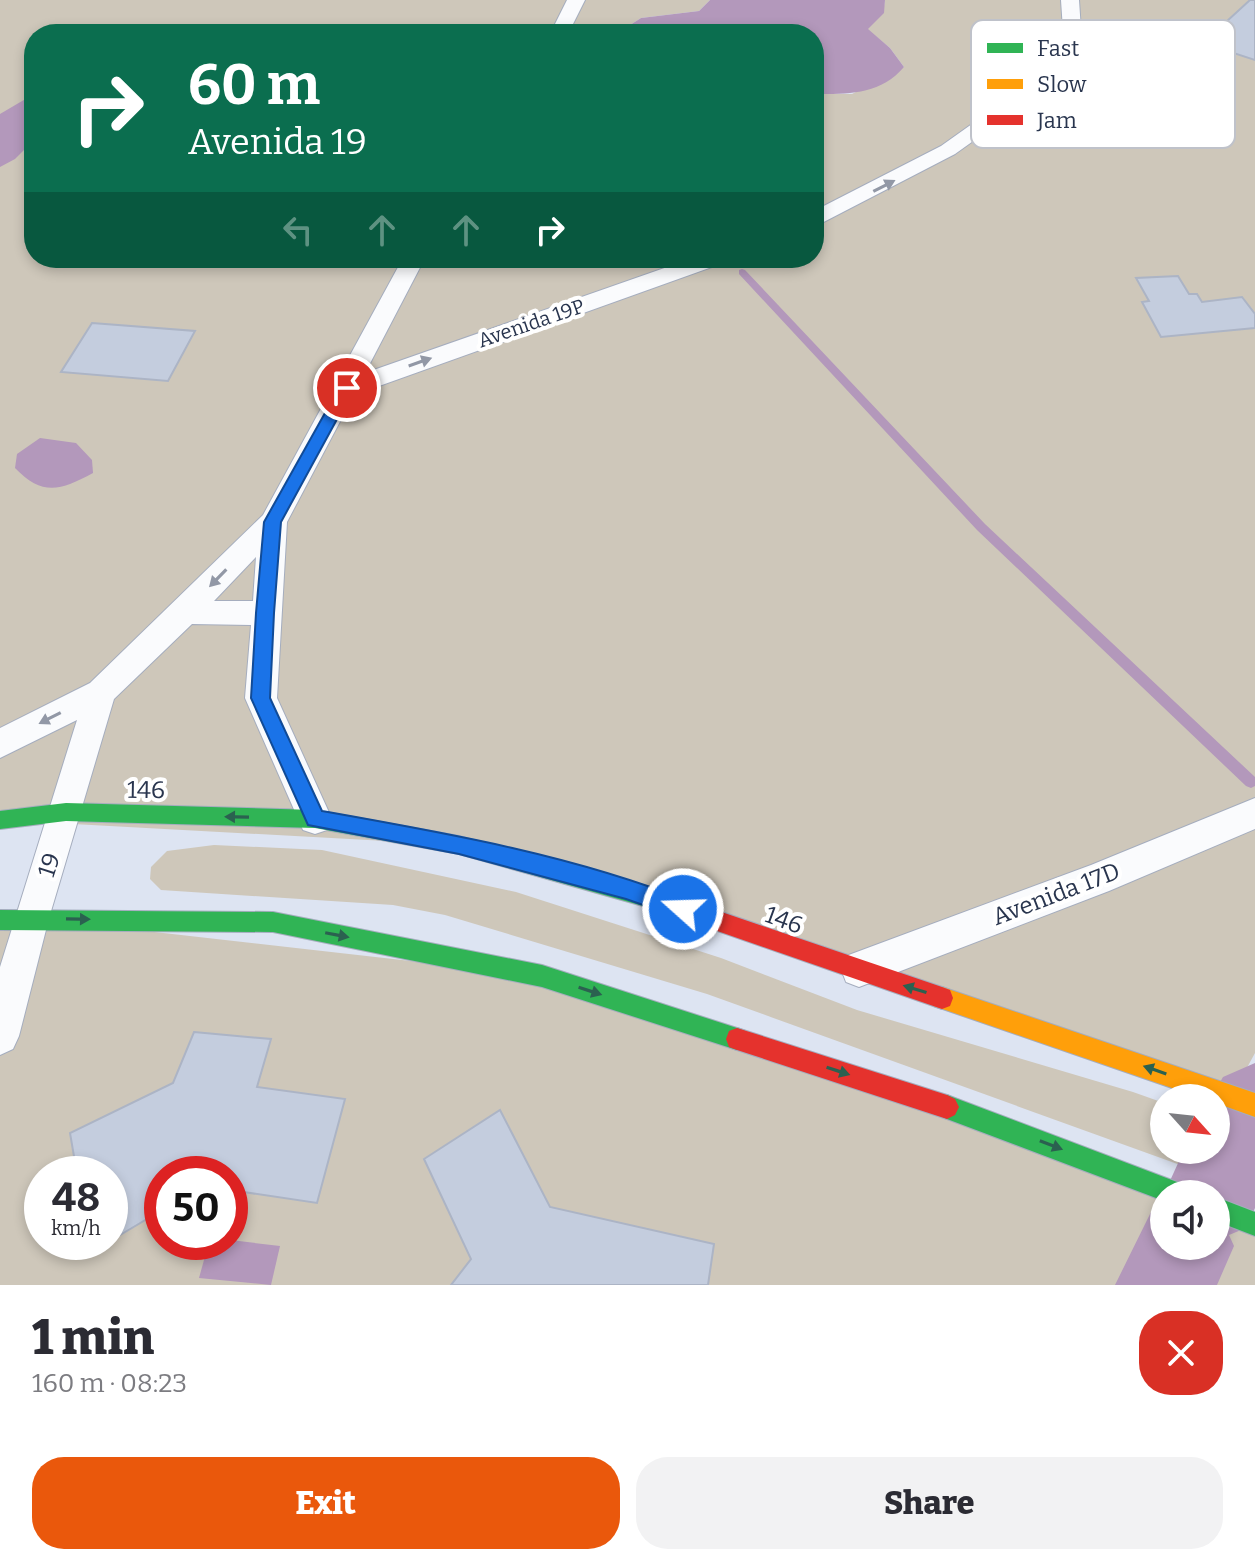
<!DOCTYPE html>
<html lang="en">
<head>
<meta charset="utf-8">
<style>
	:root { --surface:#fff; --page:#f2f2f3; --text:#2b2b33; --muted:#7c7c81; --accent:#ea580c }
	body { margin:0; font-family:Bitter,serif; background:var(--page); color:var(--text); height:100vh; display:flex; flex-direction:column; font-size:30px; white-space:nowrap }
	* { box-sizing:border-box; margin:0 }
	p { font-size:26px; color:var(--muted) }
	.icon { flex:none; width:44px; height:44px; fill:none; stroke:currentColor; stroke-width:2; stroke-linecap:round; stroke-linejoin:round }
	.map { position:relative; height:1285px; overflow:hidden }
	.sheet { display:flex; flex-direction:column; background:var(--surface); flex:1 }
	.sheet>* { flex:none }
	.banner { position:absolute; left:24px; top:24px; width:800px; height:244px; border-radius:32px; box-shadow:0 4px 12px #0003; background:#0b6e4f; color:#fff; overflow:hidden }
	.needle { width:52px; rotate:117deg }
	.tools { position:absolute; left:1150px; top:1084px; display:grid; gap:16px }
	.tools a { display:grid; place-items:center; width:80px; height:80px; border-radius:50%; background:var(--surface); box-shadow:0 4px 12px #0003; font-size:40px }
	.speed { position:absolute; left:24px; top:1156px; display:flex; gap:16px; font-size:40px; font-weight:700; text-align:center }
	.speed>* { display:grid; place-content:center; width:104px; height:104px; border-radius:50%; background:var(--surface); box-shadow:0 4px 12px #0003; line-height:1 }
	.speed small { font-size:20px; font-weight:400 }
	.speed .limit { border:12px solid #d22; background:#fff; color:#111 }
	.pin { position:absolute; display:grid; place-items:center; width:68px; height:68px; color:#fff; margin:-34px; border:4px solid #fff; border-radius:50%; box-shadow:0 2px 8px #0007 }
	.me { position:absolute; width:88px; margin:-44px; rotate:290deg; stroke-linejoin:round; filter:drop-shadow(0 0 6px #0008) }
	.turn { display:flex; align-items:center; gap:28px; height:168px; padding:0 32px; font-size:36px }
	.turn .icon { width:104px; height:104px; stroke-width:2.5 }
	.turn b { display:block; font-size:56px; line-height:68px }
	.lanes { display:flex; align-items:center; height:76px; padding:0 32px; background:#0003; justify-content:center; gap:40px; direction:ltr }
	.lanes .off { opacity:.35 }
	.round { display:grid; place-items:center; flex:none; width:84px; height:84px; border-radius:32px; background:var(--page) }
	.summary { display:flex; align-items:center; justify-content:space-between; height:136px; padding:0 32px }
	h1 { font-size:48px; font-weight:800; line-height:60px }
	.button { display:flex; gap:16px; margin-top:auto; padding:16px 32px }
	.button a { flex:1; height:92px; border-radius:32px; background:var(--accent); color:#fff; font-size:32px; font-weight:800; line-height:92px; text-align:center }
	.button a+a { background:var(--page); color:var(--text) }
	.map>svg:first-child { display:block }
</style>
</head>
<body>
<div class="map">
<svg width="1255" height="1285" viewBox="0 0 1255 1285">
	<rect width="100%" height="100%" fill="#dde4f2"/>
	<g fill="#cec7ba" fill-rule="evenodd">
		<path d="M0 0H710L699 11 641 18 616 34H34V258H814V94H852L904 67 890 48 867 29 883 13 885 0H1255V1053L1231 1097 459 845 0 820Z"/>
		<path d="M214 845 322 850 516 892 721 958 857 1010 1133 1092 1164 1103V1150H1216V1122L1255 1136V1192L707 994 445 915 393 905 161 890 150 879 151 867 167 851Z"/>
		<path d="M31 918 542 976 1164 1194V1246H1216V1209L1255 1224V1285H0V920ZM42 1174H110V1242H42ZM162 1174H230V1242H162Z"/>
	</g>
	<g fill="#b398bb">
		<path d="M710 0H885L884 13 868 29 890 48 904 67C880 95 849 94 814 94V34H616L641 18 699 11Z"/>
		<path d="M34 94V140L15 159 0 167V114Z"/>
		<path d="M40 438 76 443 92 460 93 473C60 491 42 496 15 468L17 454Z"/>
		<path d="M230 1240 280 1246 271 1285 199 1278 209 1242Z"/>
	</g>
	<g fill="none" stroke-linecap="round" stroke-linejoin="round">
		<path fill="#b398bb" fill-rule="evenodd" d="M742 269 745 270 985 524 1255 777V786L1251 788 1246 786 977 530 739 274V270Z"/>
		<path fill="#b398bb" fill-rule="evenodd" d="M1255 1063V1208L1246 1228 1229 1235 1234 1246 1217 1285H1115L1151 1212 1164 1206V1246H1216V1194H1164L1184 1150H1216V1098H1211L1223 1077Z"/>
	</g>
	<g fill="#c4cdde" stroke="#acb4c5" stroke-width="2">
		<path d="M1250 0H1255V60L1203 43Z"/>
		<path d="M1178 276 1189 294H1197L1202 302 1242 297 1255 314V328L1161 337 1142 302 1149 301 1136 278Z"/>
		<path d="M92 323 195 331 168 381 61 372Z"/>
		<path d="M194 1032 271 1039 257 1087 345 1099 317 1203 230 1190V1174H162V1210L110 1241V1174H77L70 1133 173 1083Z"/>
		<path d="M500 1110 550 1207 714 1244 708 1285H451L471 1259 424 1159Z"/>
	</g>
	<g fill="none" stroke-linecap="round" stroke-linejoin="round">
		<g stroke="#a5adbe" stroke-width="2">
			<g id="street">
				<path d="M567 0H585L568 34H550Z"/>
				<path d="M1061 0H1079L1081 30 1073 57 1035 97 955 154 814 227V211L941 146 1021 89 1055 55 1063 30Z"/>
				<path d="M403 258H425L365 373 693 258H726L723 263 354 395 287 522 277 698 332 819 327 830 315 834 303 830 245 698 251 625 192 624 114 699 49 918 19 1036 13 1049 0 1055V967L77 720 0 758V728L90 683 263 515ZM256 557 253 601H214Z"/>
				<path d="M1255 798V829L1109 891 859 987 846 982 841 969 846 956 1091 865Z"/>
			</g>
		</g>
		<g stroke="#a5adbe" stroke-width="2">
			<g id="fast">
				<path d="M66 803 315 810 459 836 657 890 664 893 668 900 664 907 657 910 459 854 315 828 66 821 0 829V811Z"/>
				<path d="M0 910 273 912 542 965 737 1028 745 1031 748 1039 745 1047 737 1050 542 987 273 932 0 930Z"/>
				<path d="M947 1095 1177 1182 1186 1185 1189 1194H1164V1201L947 1119 939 1115 935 1107 939 1099Z"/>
				<path d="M1216 1197 1255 1212V1236L1216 1221Z"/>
			</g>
		</g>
		<g stroke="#a5adbe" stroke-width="2">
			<path id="slow" d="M942 987 1255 1093V1117L1216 1103V1098H1201L934 1006 931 998 934 990Z"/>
		</g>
		<g stroke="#a5adbe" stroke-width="2">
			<g id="jam">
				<path d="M657 890 942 987 950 990 953 998 950 1006 942 1009 657 910 650 907 646 900 650 893Z"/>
				<path d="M737 1028 947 1095 955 1099 959 1107 955 1115 947 1119 737 1050 729 1047 726 1039 729 1031Z"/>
			</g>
		</g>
		<use href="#street" fill="#fafbfd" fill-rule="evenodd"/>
		<use href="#fast" fill="#30b455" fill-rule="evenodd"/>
		<use href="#slow" fill="#ff9f0a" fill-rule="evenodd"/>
		<use href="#jam" fill="#e5322d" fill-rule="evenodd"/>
	</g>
	<defs><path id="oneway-solid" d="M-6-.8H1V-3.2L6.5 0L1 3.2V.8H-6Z" transform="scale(2)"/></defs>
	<g fill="#9298a6">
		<use href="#oneway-solid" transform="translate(884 186) rotate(-27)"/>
		<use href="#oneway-solid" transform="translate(420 362) rotate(-19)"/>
		<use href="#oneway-solid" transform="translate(218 578) rotate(134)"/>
		<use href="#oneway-solid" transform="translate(50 718) rotate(153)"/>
	</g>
	<g fill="#2b6150">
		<use href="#oneway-solid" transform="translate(237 817) rotate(-179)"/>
		<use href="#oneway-solid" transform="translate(78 919) rotate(1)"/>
		<use href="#oneway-solid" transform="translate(337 935) rotate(11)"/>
		<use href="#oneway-solid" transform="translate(915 989) rotate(-163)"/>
		<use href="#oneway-solid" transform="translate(590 991) rotate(18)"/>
		<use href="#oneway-solid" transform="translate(1155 1070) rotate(-161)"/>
		<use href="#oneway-solid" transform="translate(838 1071) rotate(18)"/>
		<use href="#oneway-solid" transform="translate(1051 1145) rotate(21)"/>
	</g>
	<path fill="#1a73e8" stroke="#114b97" stroke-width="2" d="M347 383 354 388 281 522 274 613 270 698 322 811C446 833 573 855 691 902L694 909 691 916 683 919 626 899 459 854 308 825 251 698 256 613 264 522 339 388Z"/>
	<g text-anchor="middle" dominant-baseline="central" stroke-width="8" stroke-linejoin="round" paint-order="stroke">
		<g font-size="20" fill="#29354e" stroke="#fff">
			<text transform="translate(531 323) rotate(-19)">Avenida 19P</text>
		</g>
		<g font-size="24" fill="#29354e" stroke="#fff">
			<text transform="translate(146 790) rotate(1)">146</text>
			<text transform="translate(49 865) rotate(-72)">19</text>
			<text transform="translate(1056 894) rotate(-21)">Avenida 17D</text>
			<text transform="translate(784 920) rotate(20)">146</text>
		</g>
	</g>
	<rect x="971" y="20" width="264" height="128" rx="12" fill="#fff" stroke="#bfc2ca" stroke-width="2"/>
	<rect x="987" y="43" width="36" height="10" fill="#30b455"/>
	<rect x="987" y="79" width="36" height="10" fill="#ff9f0a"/>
	<rect x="987" y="115" width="36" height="10" fill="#e5322d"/>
	<g font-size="22" fill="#29354e">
		<text x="1037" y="56">Fast</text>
		<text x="1037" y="92">Slow</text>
		<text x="1037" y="128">Jam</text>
	</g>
</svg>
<div class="tools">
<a><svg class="needle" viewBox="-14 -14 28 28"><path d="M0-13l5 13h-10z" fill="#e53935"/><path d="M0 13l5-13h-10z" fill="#7c7c81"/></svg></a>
<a><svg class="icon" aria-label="sound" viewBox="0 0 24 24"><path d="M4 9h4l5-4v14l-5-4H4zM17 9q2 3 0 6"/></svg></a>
</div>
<div class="speed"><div>48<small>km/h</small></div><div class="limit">50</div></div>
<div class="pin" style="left:347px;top:388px;background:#d93025"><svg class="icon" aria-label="arrive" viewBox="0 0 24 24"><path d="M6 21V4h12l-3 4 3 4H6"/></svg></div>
<svg class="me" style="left:683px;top:909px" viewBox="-20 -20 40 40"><circle r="17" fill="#1a73e8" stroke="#fff" stroke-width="3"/><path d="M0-11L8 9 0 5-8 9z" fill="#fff"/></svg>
<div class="banner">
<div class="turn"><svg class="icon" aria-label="right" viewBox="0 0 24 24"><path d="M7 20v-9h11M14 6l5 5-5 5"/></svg><div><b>60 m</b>Avenida 19</div></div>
<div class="lanes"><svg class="icon off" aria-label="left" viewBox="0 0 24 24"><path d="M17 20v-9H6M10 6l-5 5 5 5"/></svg><svg class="icon off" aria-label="ahead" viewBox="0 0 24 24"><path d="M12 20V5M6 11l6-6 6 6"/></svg><svg class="icon off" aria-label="ahead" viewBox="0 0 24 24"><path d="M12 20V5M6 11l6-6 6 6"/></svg><svg class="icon" aria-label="right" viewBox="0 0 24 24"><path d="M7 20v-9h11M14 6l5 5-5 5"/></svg></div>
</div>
</div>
<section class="sheet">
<div class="summary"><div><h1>1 min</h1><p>160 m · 08:23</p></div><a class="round" style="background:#d93025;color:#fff"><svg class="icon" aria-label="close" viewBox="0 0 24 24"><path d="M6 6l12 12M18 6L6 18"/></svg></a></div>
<div class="button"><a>Exit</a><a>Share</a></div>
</section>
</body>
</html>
